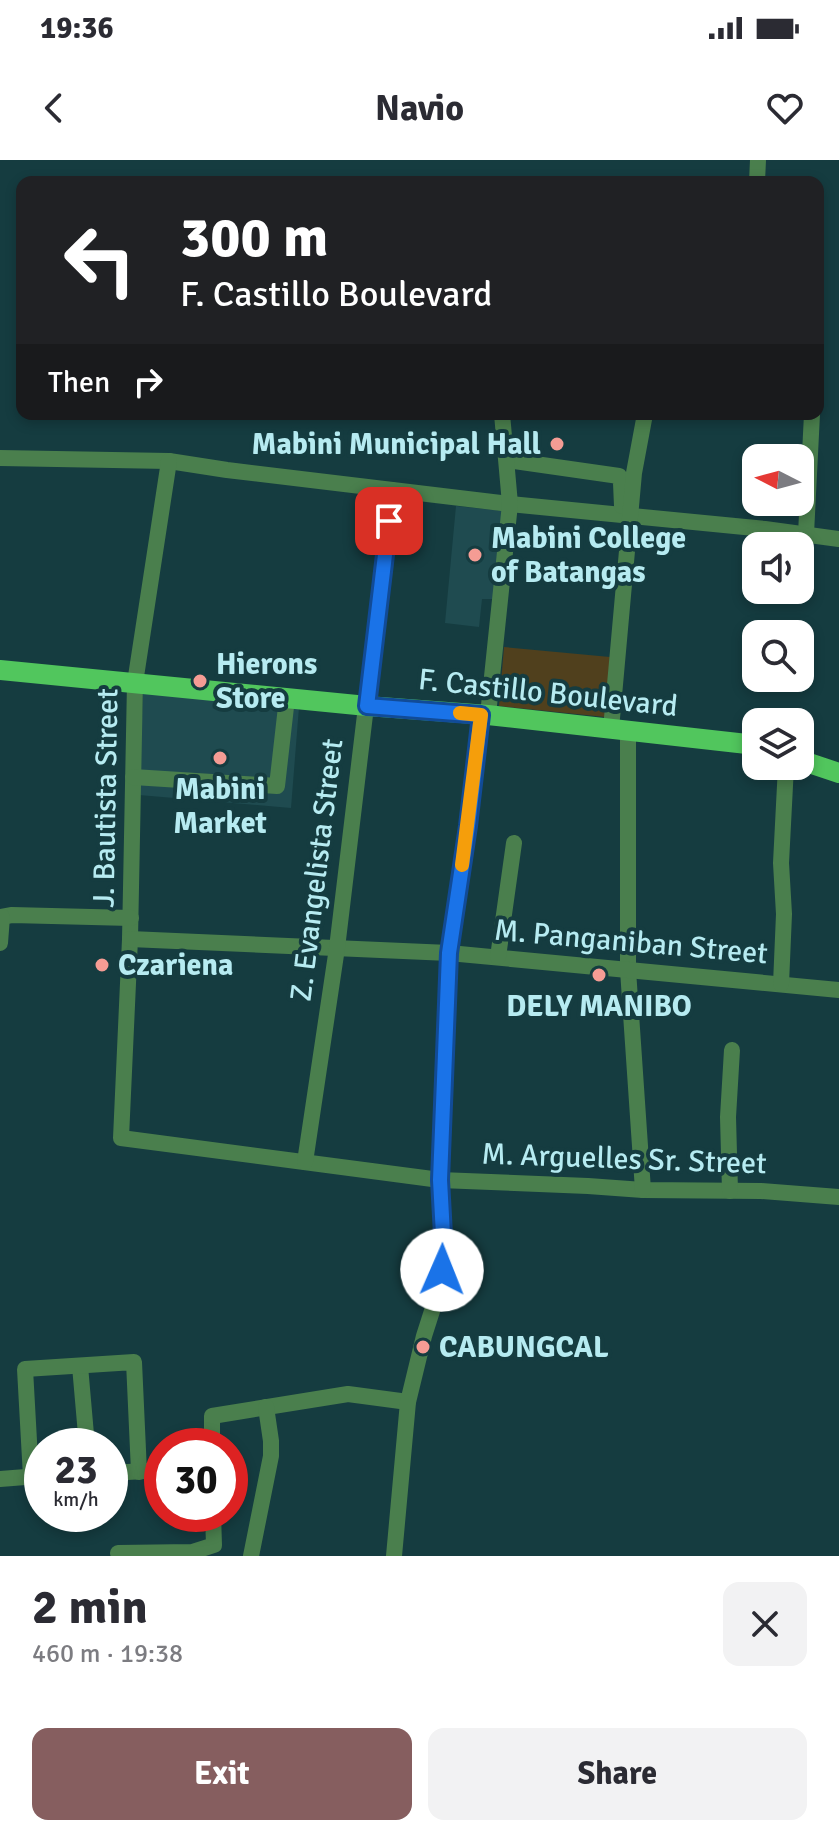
<!DOCTYPE html>
<html lang="en">
<head>
<meta charset="utf-8">
<style>
	:root { --surface:#fff; --page:#f2f2f3; --text:#2b2b33; --muted:#7c7c81; --accent:#865e5f }
	body { margin:0; font-family:Signika,sans-serif; background:var(--page); color:var(--text); height:100vh; display:flex; flex-direction:column; font-size:30px; white-space:nowrap }
	* { box-sizing:border-box; margin:0 }
	p { font-size:26px; color:var(--muted) }
	.icon { flex:none; width:44px; height:44px; fill:none; stroke:currentColor; stroke-width:2; stroke-linecap:round; stroke-linejoin:round }
	.map { position:relative; height:1396px; overflow:hidden }
	.drawer { display:flex; flex-direction:column; background:var(--surface); flex:1 }
	.drawer>* { flex:none }
	.guide { position:absolute; left:16px; top:16px; width:808px; height:244px; border-radius:16px; box-shadow:0 4px 12px #0003; background:#202124; color:#fff; overflow:hidden }
	.needle { width:52px; rotate:276deg }
	.tools { position:absolute; left:742px; top:284px; display:grid; gap:16px }
	.tools a { display:grid; place-items:center; width:72px; height:72px; border-radius:16px; background:var(--surface); box-shadow:0 4px 12px #0003; font-size:40px }
	.speed { position:absolute; left:24px; top:1268px; display:flex; gap:16px; font-size:40px; font-weight:700; text-align:center }
	.speed>* { display:grid; place-content:center; width:104px; height:104px; border-radius:50%; background:var(--surface); box-shadow:0 4px 12px #0003; line-height:1 }
	.speed small { font-size:20px; font-weight:400 }
	.speed .limit { border:12px solid #d22; background:#fff; color:#111 }
	.pin { position:absolute; display:grid; place-items:center; width:68px; height:68px; color:#fff; margin:-34px; border-radius:16px; box-shadow:0 4px 12px #0006 }
	.me { position:absolute; width:88px; margin:-44px; rotate:1deg; stroke-linejoin:round; filter:drop-shadow(0 0 6px #0008) }
	.turn { display:flex; align-items:center; gap:28px; height:168px; padding:0 32px; font-size:36px }
	.turn .icon { width:104px; height:104px; stroke-width:2.5 }
	.turn b { display:block; font-size:56px; line-height:68px }
	.then { display:flex; align-items:center; height:76px; padding:0 32px; background:#0003; gap:16px; font-size:30px }
	.round { display:grid; place-items:center; flex:none; width:84px; height:84px; border-radius:16px; background:var(--page) }
	.overview { display:flex; align-items:center; justify-content:space-between; height:136px; padding:0 32px }
	h1 { font-size:48px; font-weight:800; line-height:60px }
	.action { display:flex; gap:16px; margin-top:auto; padding:16px 32px }
	.action a { flex:1; height:92px; border-radius:16px; background:var(--accent); color:#fff; font-size:32px; font-weight:800; line-height:92px; text-align:center }
	.action a+a { background:var(--page); color:var(--text) }
	.status { display:flex; justify-content:space-between; align-items:center; height:56px; padding:0 40px; background:var(--surface); direction:ltr }
	.status svg { height:22px; fill:currentColor }
	header { display:flex; justify-content:space-between; align-items:center; height:104px; padding:0 32px; background:var(--surface); font-size:36px; font-weight:800 }
	.map>svg:first-child { display:block }
</style>
</head>
<body>
<div class="status"><b>19:36</b><svg viewBox="0 0 49 12"><path d="M0 12V9h3v3zM5 12V6h3v6zM10 12V3h3v9zM15 12V0h3v12zM26 1h20v11H26zM47 4h2v5h-2z"/></svg></div>
<header><svg class="icon" aria-label="back" viewBox="0 0 24 24"><path d="M15 5l-7 7 7 7"/></svg>Navio<svg class="icon" aria-label="heart" viewBox="0 0 24 24"><path d="M12 20l-8-8c-3-5 5-10 8-4 3-6 11-1 8 4z"/></svg></header>
<div class="map">
<svg width="839" height="1396" viewBox="0 0 839 1396">
	<rect width="100%" height="100%" fill="#153c40"/>
	<g fill="#1f4b50">
		<path d="M456 346 503 351 495 439H482L479 467 445 463Z"/>
		<path d="M143 532 299 547 291 648 139 635Z"/>
	</g>
	<path fill="#50401d" d="M504 487 610 497 605 557 499 546Z"/>
	<g fill="none" stroke-linecap="round" stroke-linejoin="round">
		<g stroke="#4a7f4d" stroke-width="16">
			<path d="M757 22 758 0"/>
			<path d="M0 298 169 301 227 310 510 344 765 369 839 379"/>
			<path d="M507 300 619 316 621 323 622 346"/>
			<path d="M169 301 135 523 130 779 121 978 440 1020 588 1026 643 1030 761 1031 839 1037"/>
			<path d="M806 374 812 254"/>
			<path d="M488 555 510 344 502 254"/>
			<path d="M611 569 634 313 645 254"/>
			<path d="M628 571V810L643 1030"/>
			<path d="M133 617 277 626 287 538"/>
			<path d="M0 757 12 755 131 758"/>
			<path d="M130 779 449 793 839 830"/>
			<path d="M0 783 2 757"/>
			<path d="M498 797 514 683"/>
			<path d="M781 824 784 754 781 703 786 606"/>
			<path d="M305 1002 337 788 392 330"/>
			<path d="M730 1031 728 957 732 890"/>
			<path d="M80 1206 87 1286"/>
			<path d="M212 1286V1256L348 1234 408 1242"/>
			<path d="M110 1313 162 1310"/>
			<path d="M31 1317 25 1209 134 1202 139 1312"/>
			<path d="M0 1319 38 1316"/>
			<path d="M118 1393 192 1392 214 1385 213 1354"/>
			<path d="M251 1396 271 1296V1281L266 1247"/>
			<path d="M394 1396 408 1242 424 1176 440 1126 444 1093 440 1020 449 793 468 666 481 555"/>
		</g>
		<g stroke="#51c65d" stroke-width="20">
			<path d="M0 510 367 546 488 555 756 585"/>
			<path d="M800 600 839 613"/>
		</g>
	</g>
	<g fill="none" stroke-linecap="round" stroke-linejoin="round">
		<g stroke="#114b97" stroke-width="20">
			<path id="route" d="M389 361 367 546 481 555 468 666 449 793 440 1020 444 1093 442 1110"/>
		</g>
		<use href="#route" stroke="#1a73e8" stroke-width="14"/>
		<path stroke="#f59e0b" stroke-width="14" d="M460 553 481 555 462 705"/>
	</g>
	<g fill="#f59c94" stroke="#153c40" stroke-width="3">
		<circle cx="557" cy="284" r="8"/>
		<circle cx="475" cy="395" r="8"/>
		<circle cx="200" cy="521" r="8"/>
		<circle cx="220" cy="598" r="8"/>
		<circle cx="102" cy="805" r="8"/>
		<circle cx="599" cy="815" r="8"/>
		<circle cx="423" cy="1187" r="8"/>
	</g>
	<g text-anchor="middle" dominant-baseline="central" stroke-width="8" stroke-linejoin="round" paint-order="stroke">
		<g font-size="30" font-weight="bold" fill="#b6ebf1" stroke="#153c40" text-anchor="start">
			<text x="541" y="284" text-anchor="end">Mabini Municipal Hall</text>
			<text x="491" y="378">Mabini College<tspan x="491" dy="34">of Batangas</tspan></text>
			<text x="216" y="504">Hierons<tspan x="216" dy="34">Store</tspan></text>
			<text x="220" y="629" text-anchor="middle">Mabini<tspan x="220" dy="34">Market</tspan></text>
			<text x="118" y="805">Czariena</text>
			<text x="599" y="846" text-anchor="middle">DELY MANIBO</text>
			<text x="439" y="1187">CABUNGCAL</text>
		</g>
		<g font-size="30" fill="#b6ebf1" stroke="#153c40">
			<text transform="translate(548 533) rotate(6)">F. Castillo Boulevard</text>
			<text transform="translate(106 638) rotate(-89)">J. Bautista Street</text>
			<text transform="translate(317 710) rotate(-83)">Z. Evangelista Street</text>
			<text transform="translate(631 782) rotate(5)">M. Panganiban Street</text>
			<text transform="translate(624 999) rotate(2)">M. Arguelles Sr. Street</text>
		</g>
	</g>
</svg>
<div class="tools">
<a><svg class="needle" viewBox="-14 -14 28 28"><path d="M0-13l5 13h-10z" fill="#e53935"/><path d="M0 13l5-13h-10z" fill="#7c7c81"/></svg></a>
<a><svg class="icon" aria-label="sound" viewBox="0 0 24 24"><path d="M4 9h4l5-4v14l-5-4H4zM17 9q2 3 0 6"/></svg></a>
<a><svg class="icon" aria-label="search" viewBox="0 0 24 24"><circle cx="10" cy="10" r="6"/><path d="M15 15l6 6"/></svg></a>
<a><svg class="icon" aria-label="layers" viewBox="0 0 24 24"><path d="M12 4l9 5-9 5-9-5zM3 14l9 5 9-5"/></svg></a>
</div>
<div class="speed"><div>23<small>km/h</small></div><div class="limit">30</div></div>
<div class="pin" style="left:389px;top:361px;background:#d93025"><svg class="icon" aria-label="arrive" viewBox="0 0 24 24"><path d="M6 21V4h12l-3 4 3 4H6"/></svg></div>
<svg class="me" style="left:442px;top:1110px" viewBox="-20 -20 40 40"><circle r="19" fill="#fff"/><path d="M0-13L10 11 0 6-10 11z" fill="#1a73e8"/></svg>
<div class="guide">
<div class="turn"><svg class="icon" aria-label="left" viewBox="0 0 24 24"><path d="M17 20v-9H6M10 6l-5 5 5 5"/></svg><div><b>300 m</b>F. Castillo Boulevard</div></div>
<div class="then">Then<svg class="icon" aria-label="right" viewBox="0 0 24 24"><path d="M7 20v-9h11M14 6l5 5-5 5"/></svg></div>
</div>
</div>
<section class="drawer">
<div class="overview"><div><h1>2 min</h1><p>460 m · 19:38</p></div><a class="round"><svg class="icon" aria-label="close" viewBox="0 0 24 24"><path d="M6 6l12 12M18 6L6 18"/></svg></a></div>
<div class="action"><a>Exit</a><a>Share</a></div>
</section>
</body>
</html>
